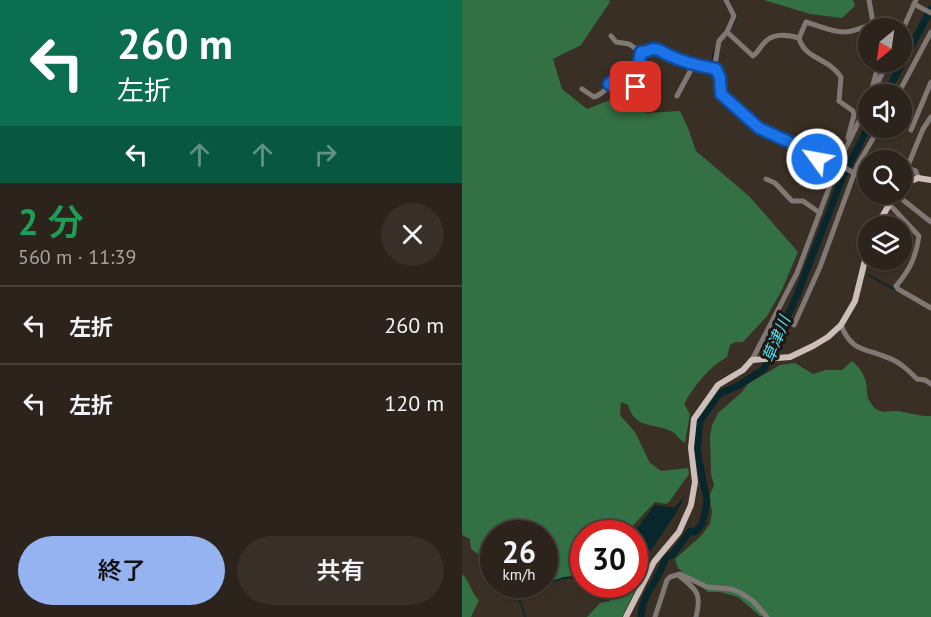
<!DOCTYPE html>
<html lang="ja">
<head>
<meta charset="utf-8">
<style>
	:root { --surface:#2c231c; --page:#382f29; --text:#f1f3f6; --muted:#a6a4a3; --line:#48403b; --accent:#95b2f1 }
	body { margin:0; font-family:"PT Sans","Noto Sans JP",sans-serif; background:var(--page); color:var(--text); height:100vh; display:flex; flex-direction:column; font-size:22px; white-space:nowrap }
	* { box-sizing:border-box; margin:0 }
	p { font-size:20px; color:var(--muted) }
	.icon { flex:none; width:33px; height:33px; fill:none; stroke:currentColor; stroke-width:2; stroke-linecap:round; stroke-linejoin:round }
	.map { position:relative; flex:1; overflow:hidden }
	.details { display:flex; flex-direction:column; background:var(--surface); width:462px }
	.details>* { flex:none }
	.banner { background:#0b6e4f; color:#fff; overflow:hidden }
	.needle { width:39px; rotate:209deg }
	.buttons { position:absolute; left:396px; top:18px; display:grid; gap:12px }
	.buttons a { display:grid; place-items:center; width:54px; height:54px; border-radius:50%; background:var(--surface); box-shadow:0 2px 4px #0004,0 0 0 2px var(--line); font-size:30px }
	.speed { position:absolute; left:18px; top:520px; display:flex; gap:12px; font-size:30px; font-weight:700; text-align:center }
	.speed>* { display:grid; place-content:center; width:78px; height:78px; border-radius:50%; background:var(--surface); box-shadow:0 2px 4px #0004,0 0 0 2px var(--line); line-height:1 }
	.speed small { font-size:15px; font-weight:400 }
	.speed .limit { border:9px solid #d22; background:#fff; color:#111 }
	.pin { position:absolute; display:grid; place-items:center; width:51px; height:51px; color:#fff; margin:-26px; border-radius:12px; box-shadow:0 3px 9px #0006 }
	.me { position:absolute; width:66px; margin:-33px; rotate:302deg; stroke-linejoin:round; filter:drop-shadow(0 0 4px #0008) }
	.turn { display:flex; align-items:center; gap:21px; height:126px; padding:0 18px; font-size:27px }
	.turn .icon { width:78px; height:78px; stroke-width:2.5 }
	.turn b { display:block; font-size:42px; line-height:51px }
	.lanes { display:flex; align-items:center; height:57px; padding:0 18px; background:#0003; justify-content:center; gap:30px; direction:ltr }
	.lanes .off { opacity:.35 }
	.round { display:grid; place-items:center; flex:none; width:63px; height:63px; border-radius:32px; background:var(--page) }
	.headline { display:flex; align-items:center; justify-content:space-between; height:102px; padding:0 18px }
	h1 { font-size:36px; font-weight:600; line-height:45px; color:#1e9e55 }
	.button { display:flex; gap:12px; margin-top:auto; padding:12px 18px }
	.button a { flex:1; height:69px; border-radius:36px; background:var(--accent); color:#111; font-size:24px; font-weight:600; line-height:69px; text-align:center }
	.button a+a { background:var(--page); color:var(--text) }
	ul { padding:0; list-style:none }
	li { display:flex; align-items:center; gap:18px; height:78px; padding:0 18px; border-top:2px solid var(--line) }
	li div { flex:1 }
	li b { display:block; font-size:22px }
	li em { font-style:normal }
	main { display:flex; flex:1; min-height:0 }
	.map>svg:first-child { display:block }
</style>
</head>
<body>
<main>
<section class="details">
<div class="banner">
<div class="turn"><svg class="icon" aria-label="left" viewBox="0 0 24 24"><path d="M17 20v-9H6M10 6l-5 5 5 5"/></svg><div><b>260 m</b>左折</div></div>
<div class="lanes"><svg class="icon" aria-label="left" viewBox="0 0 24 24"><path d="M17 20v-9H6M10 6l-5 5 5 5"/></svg><svg class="icon off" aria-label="ahead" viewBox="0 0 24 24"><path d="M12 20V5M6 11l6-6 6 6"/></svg><svg class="icon off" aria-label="ahead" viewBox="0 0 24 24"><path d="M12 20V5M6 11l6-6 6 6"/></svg><svg class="icon off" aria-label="right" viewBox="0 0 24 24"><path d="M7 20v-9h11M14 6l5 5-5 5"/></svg></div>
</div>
<div class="headline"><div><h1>2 分</h1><p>560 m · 11:39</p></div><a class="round"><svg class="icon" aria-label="close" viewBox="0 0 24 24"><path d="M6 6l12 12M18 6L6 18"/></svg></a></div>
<ul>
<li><svg class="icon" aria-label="left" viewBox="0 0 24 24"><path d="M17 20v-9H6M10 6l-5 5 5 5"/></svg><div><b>左折</b></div><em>260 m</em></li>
<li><svg class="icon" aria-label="left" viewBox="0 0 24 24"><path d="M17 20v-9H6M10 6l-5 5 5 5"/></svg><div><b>左折</b></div><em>120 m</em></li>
</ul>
<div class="button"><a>終了</a><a>共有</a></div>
</section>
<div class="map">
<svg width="469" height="617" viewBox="0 0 469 617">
	<rect width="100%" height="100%" fill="#3a2f25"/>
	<g fill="#337044">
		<path d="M0 0H147L148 2 119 45 91 59 100 89 125 109 169 92 184 113 218 111 226 128 234 151 287 196 336 252 319 292 305 316 281 342H273L268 345 265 357C247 367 232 386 222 404L228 414 223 443C218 441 215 434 209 431 191 423 173 429 166 405L159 402 158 415 173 432 188 463 199 471 226 468 227 474 207 502 204 504 193 502 163 534H122L121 574 102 577 83 583 82 534H32L31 565 29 566 24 560 9 549 8 539 0 535Z"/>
		<path d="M302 0H391L393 6 380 18 348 14Z"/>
		<path d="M390 361C399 368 404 377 405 389 405 391 405 396 406 398 416 420 428 408 441 412 452 414 458 416 469 416V617H308L298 616 276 597 258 592H246L216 568 213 559 239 536 248 524 250 512 247 497 252 485 249 474 248 436 250 425 256 413 279 393 286 384 318 365 333 363 351 374 363 370H380Z"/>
		<path d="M173 560 175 566 184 569 160 617H125L138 603 148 601 150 591 143 585H172Z"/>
		<path d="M0 574C8 581 9 593 17 600L9 617H0Z"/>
	</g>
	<path fill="#07272d" d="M223 496 213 515 182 560 173 553 172 534H167L173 531 193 505 212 508Z"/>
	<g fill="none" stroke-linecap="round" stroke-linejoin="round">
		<g stroke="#07272d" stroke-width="1.5">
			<path d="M267 0 270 7"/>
			<path d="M267 32 275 17"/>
			<path d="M249 65 252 52"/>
			<path d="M250 70 255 78 256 94 263 104 296 130 336 149 370 173"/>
			<path d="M374 176 380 179"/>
			<path d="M406 275 434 290"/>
			<path d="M172 565 179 563 180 558"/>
			<path d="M82 584 102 578 122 577"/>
			<path d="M44 585 59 603 63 617"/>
			<path d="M53 585 67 591 81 585"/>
		</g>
		<g stroke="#07272d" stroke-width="7">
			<path d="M424 94 469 9"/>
			<path d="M179 617C179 594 199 579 203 558L211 554 228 531 233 532 240 524 242 517 245 501 235 450 238 421 257 394 277 385 302 369 336 293 380 179 406 127"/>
		</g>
		<g stroke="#807875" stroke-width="5">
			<path d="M264 0 272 16 265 32 257 41 253 64 258 78 259 94 297 127 338 147 373 171"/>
			<path d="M407 0 412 28"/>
			<path d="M452 4 469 13"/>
			<path d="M440 31 454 0"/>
			<path d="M265 32 291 56C297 52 298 46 304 41 313 33 327 35 337 38"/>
			<path d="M149 36 154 42 167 44 180 53 195 49C212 60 233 65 254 69"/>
			<path d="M147 84 162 92 168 93 174 87 179 90"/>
			<path d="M120 89 132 97C147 93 151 72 176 68L179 53"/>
			<path d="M410 89 417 62"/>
			<path d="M410 94 426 62"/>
			<path d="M436 94 469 32"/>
			<path d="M215 96 232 64"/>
			<path d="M449 130 469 82"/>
			<path d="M386 138 392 115 391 111 377 101 379 77C366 57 343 60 337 38L344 22C375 32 380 38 411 23"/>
			<path d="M376 164 406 181"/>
			<path d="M444 167 454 171 456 178"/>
			<path d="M331 169 344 172 349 167 363 172 371 179"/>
			<path d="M304 179 313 183 330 201H341L358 213"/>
			<path d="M440 180 461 129 469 117"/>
			<path d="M429 194 436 196 469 222"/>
			<path d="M427 204 457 236C454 256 448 270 434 286L436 289 469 308"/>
			<path d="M332 325 358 267 395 166 417 128"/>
			<path d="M379 325C389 351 402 348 424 357 437 361 446 370 455 379L463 380 469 384"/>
			<path d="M290 360 335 273 376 164 406 103"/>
			<path d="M216 575C235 590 240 593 234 617"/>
			<path d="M193 617 205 580 208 577 218 574 245 587 269 589 279 593 291 601 305 617"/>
		</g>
		<g stroke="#cebeb9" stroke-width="6">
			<path d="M440 185 456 178 469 180"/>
			<path d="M415 226 433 194"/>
			<path d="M164 617 192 562 217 532 229 505 233 482 229 448 232 419 256 385 281 370 290 360 328 357 351 346 366 337 379 325 393 301 406 248"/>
		</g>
	</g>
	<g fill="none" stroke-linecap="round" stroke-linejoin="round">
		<g stroke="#114b97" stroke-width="15">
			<path id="route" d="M174 87 168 93H162L147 84 158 74 176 68 179 52C185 53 187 49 192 49 197 49 202 53 206 55 221 62 237 66 254 69L258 78 259 94 297 128 338 147 355 159"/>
		</g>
		<use href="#route" stroke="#1a73e8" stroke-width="10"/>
	</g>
	<g text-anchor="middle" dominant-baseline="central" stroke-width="6" stroke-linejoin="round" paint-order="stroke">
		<g font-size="16" font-style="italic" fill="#52e2fb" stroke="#1d1814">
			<text transform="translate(314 339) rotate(-68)">草津川</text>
		</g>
	</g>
</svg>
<div class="buttons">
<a><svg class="needle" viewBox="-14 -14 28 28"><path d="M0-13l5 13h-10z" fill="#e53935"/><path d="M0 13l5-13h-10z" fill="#a6a4a3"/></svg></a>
<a><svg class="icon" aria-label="sound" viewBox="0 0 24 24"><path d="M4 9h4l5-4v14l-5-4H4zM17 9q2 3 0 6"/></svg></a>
<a><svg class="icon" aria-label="search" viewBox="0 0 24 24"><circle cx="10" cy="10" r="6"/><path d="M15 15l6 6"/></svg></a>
<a><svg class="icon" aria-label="layers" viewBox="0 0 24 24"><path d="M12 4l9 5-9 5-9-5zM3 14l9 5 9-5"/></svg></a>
</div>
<div class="speed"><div>26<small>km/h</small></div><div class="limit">30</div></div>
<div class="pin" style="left:174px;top:87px;background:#d93025"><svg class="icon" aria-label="arrive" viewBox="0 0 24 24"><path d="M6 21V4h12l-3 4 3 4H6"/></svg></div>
<svg class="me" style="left:355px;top:159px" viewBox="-20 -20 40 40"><circle r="17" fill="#1a73e8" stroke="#fff" stroke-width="3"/><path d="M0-11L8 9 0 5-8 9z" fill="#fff"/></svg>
</div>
</main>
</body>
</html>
